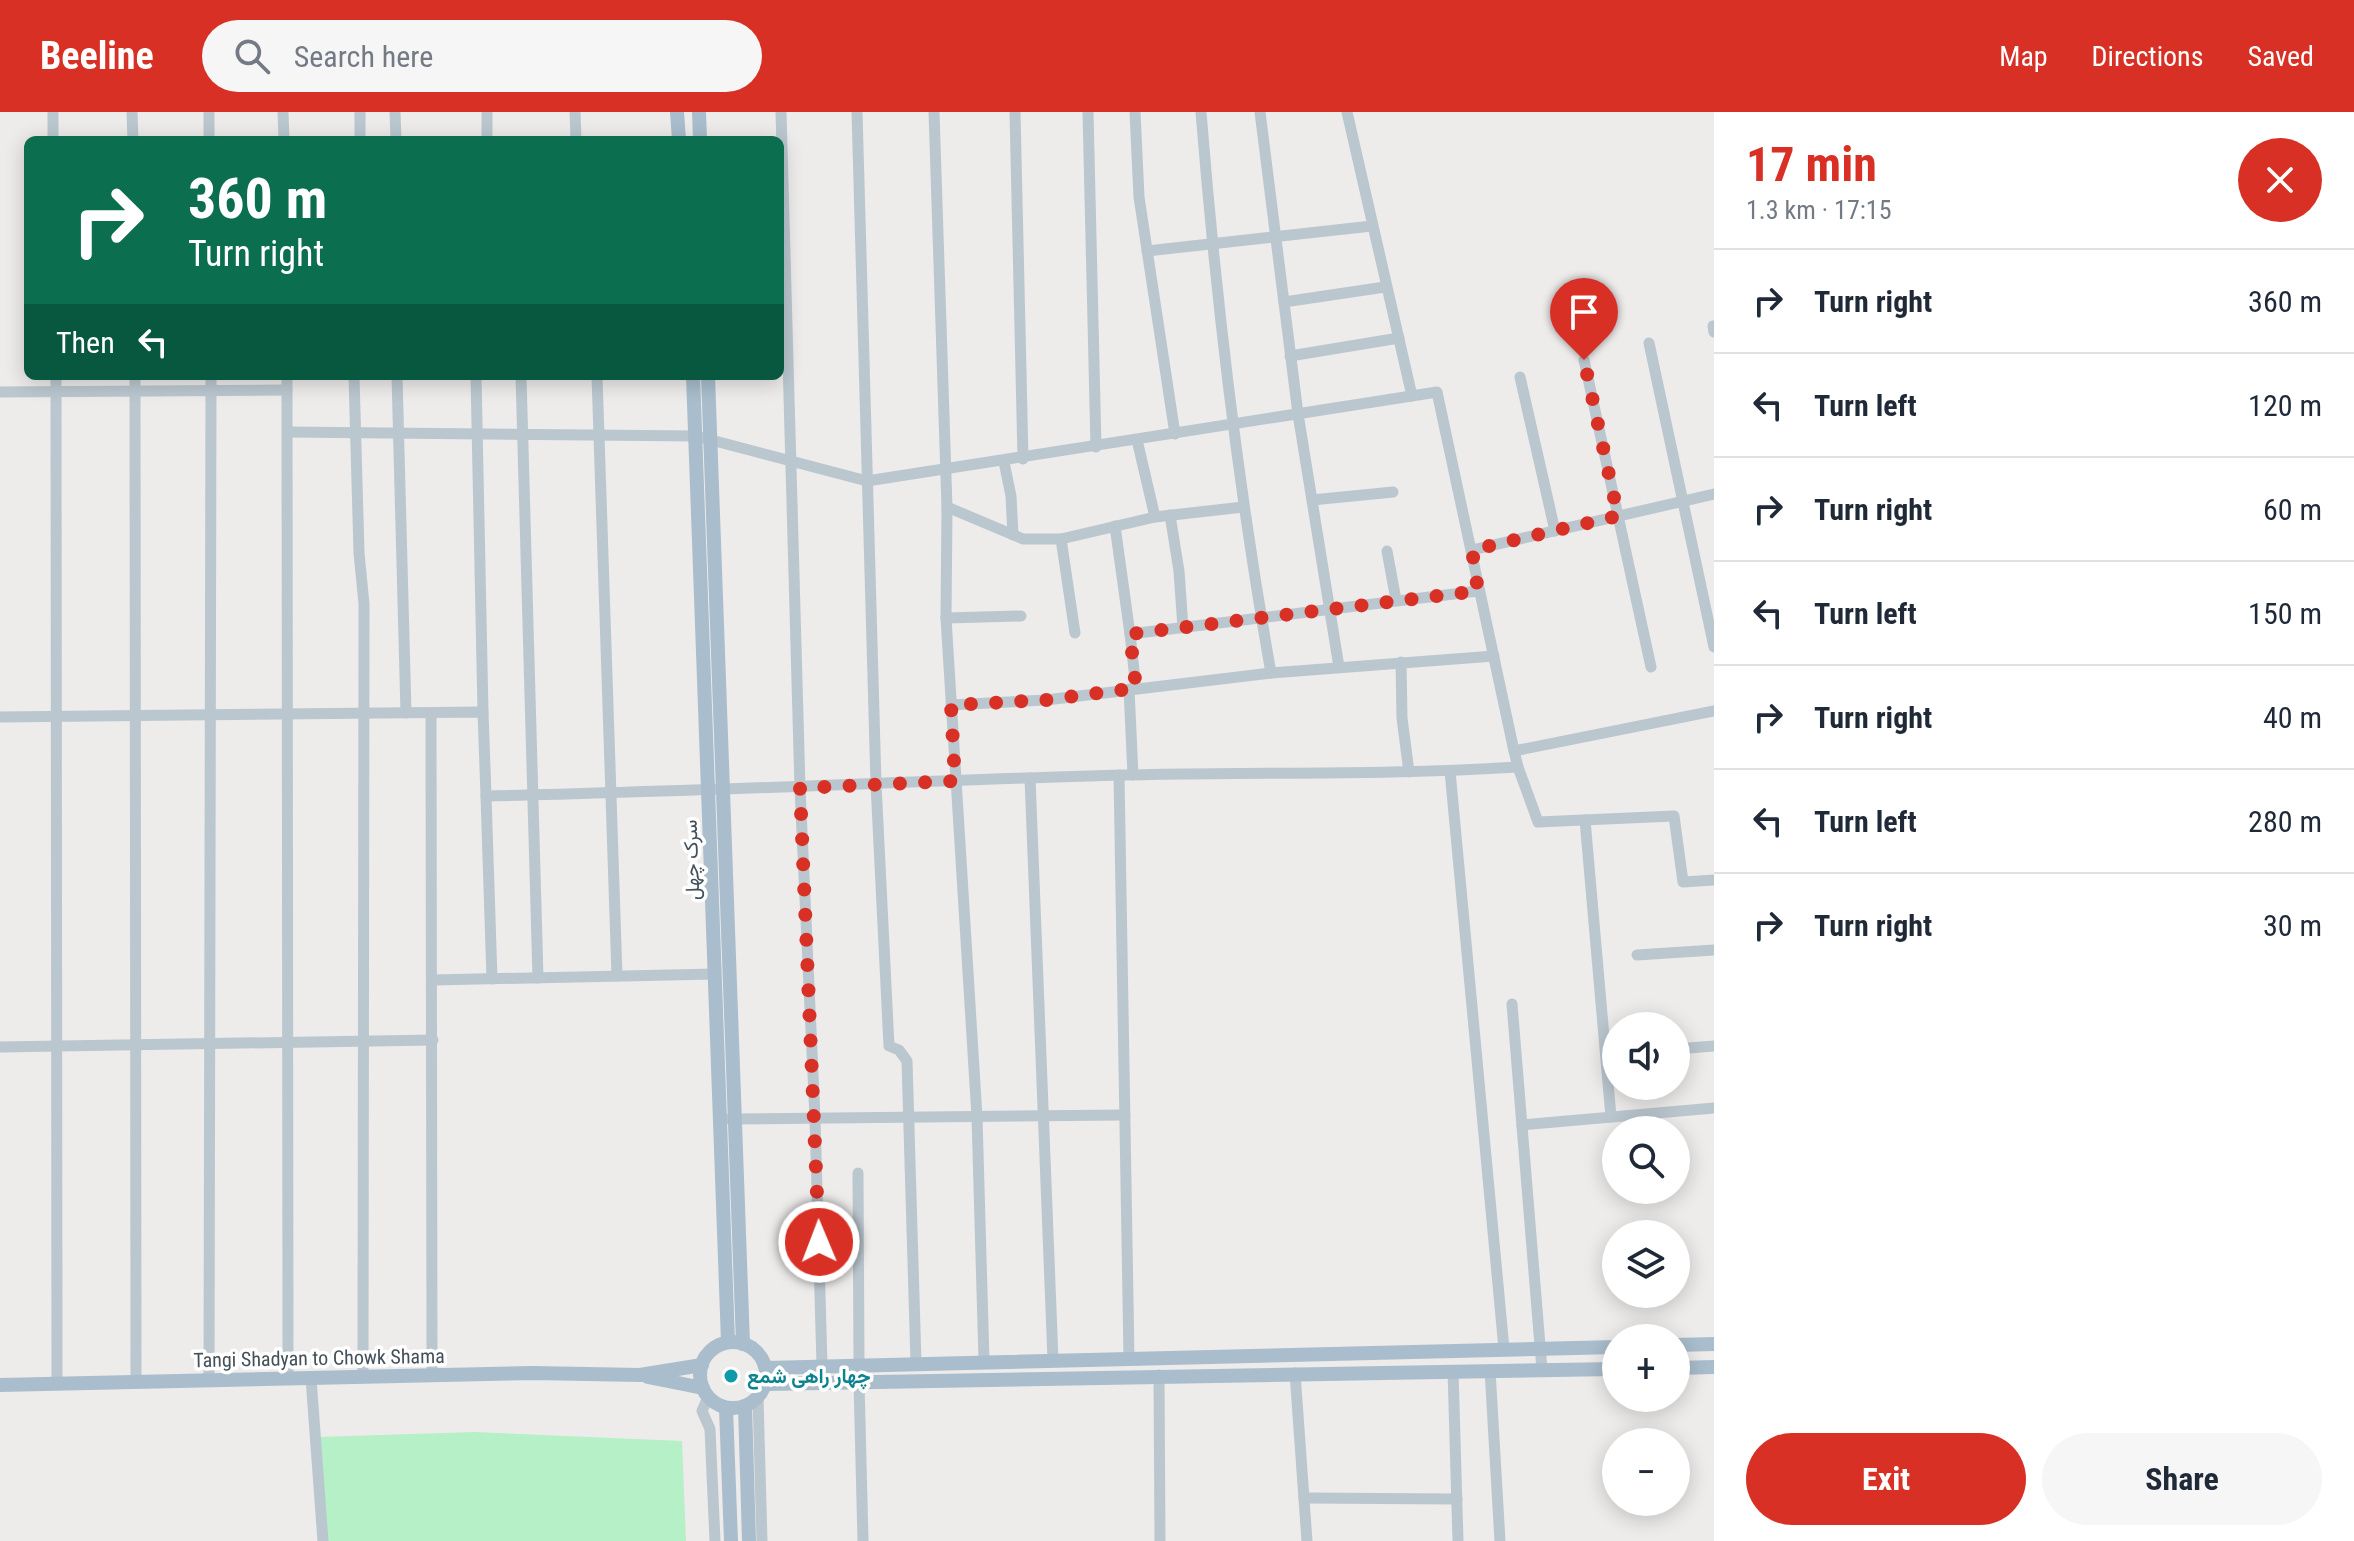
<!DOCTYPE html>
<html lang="en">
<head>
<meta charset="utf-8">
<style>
	:root { --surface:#fff; --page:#f6f6f7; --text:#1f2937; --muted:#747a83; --line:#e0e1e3; --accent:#d93025 }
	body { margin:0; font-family:"Roboto Condensed",Vazirmatn,sans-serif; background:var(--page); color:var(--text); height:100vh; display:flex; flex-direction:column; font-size:30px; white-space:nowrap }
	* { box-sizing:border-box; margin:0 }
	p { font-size:26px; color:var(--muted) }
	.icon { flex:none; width:44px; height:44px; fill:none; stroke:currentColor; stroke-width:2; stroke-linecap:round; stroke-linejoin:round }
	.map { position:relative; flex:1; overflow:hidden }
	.panel { display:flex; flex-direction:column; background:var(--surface); width:640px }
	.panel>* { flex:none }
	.top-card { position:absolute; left:24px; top:24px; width:760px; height:244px; border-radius:12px; box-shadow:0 4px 20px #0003; background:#0b6e4f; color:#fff; overflow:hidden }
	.fabs { position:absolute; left:1602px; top:900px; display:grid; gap:16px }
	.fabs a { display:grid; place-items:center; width:88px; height:88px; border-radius:50%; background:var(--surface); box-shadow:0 4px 20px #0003; font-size:40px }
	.pin { position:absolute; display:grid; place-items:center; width:68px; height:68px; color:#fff; margin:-82px -34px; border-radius:50% 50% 50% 0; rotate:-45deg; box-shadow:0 0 8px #0007 }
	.pin .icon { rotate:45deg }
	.me { position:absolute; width:88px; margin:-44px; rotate:359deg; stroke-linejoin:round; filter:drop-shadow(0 0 6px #0008) }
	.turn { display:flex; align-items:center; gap:28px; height:168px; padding:0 32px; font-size:36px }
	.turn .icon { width:104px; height:104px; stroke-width:2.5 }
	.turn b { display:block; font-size:56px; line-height:68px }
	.then { display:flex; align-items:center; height:76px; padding:0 32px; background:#0003; gap:16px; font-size:30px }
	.round { display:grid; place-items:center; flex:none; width:84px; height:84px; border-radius:42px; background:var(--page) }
	.headline { display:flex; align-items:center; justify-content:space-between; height:136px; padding:0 32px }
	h1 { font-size:48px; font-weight:700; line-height:60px; color:var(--accent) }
	.cta { display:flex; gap:16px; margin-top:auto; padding:16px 32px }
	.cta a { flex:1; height:92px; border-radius:48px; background:var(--accent); color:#fff; font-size:32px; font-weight:700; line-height:92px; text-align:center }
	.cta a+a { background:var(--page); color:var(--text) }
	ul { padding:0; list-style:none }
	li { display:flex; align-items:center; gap:24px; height:104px; padding:0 32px; border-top:2px solid var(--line) }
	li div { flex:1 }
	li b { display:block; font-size:30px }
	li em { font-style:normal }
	header { display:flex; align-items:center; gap:48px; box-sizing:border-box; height:112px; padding:0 40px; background:var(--accent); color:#fff }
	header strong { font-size:38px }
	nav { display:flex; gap:44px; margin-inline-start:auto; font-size:28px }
	.search { width:560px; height:72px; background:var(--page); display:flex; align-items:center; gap:20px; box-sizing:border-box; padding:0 28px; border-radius:44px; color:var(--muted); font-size:30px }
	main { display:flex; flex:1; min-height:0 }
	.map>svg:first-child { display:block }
</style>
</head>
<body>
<header>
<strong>Beeline</strong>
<div class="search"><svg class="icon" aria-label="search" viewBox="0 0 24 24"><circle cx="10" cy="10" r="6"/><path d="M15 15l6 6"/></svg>Search here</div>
<nav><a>Map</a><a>Directions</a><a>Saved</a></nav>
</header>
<main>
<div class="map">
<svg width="1714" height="1429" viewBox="0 0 1714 1429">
	<rect width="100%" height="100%" fill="#eeebeb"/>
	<path fill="#b5f0c7" d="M474 1320 682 1329 686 1429H328L319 1325Z"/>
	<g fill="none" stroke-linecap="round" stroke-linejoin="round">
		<g stroke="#bbc7cf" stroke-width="11">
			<path d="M53 0V28"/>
			<path d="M132 0 133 28"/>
			<path d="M209 0V28"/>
			<path d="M283 0 284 28"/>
			<path d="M360 0V28"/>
			<path d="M395 0 396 28"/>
			<path d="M487 0V28"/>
			<path d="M575 0 576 28"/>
			<path d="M781 0 800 676 815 1006 822 1253"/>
			<path d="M857 0 876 672 889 934 899 938 907 949 916 1251"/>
			<path d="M934 0 947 395 946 506 977 1005 984 1249"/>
			<path d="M1015 0 1023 347"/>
			<path d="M1088 0 1096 335"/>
			<path d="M1135 0 1139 85 1175 322"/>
			<path d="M1201 0C1216 188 1238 375 1271 561"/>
			<path d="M1260 0 1298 302 1339 555"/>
			<path d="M1347 0 1412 284"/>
			<path d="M1147 139 1372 114"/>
			<path d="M1284 190 1385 175"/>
			<path d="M1713 214 1714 220"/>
			<path d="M1649 231 1714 535"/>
			<path d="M1290 244 1399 226"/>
			<path d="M1584 248 1651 555"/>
			<path d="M56 264 57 1272"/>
			<path d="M135 264 136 1270"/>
			<path d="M287 264 288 1266"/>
			<path d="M354 264 359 441 364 492 363 1265"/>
			<path d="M397 264 406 601"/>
			<path d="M476 264 483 600"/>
			<path d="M521 264 538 866"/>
			<path d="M597 264 617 864"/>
			<path d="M1520 265 1555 419"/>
			<path d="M0 280 287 278"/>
			<path d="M288 320 696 324 867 369 1437 280 1514 639"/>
			<path d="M1137 328 1155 405"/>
			<path d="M1004 350 1011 384 1013 423"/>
			<path d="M1312 388 1393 380"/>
			<path d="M947 395 1023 427H1061L1155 405 1243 395"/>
			<path d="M1170 403 1179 459 1183 516"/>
			<path d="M1115 414 1130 522 1478 479"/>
			<path d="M1061 427 1075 521"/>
			<path d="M1472 438 1714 382"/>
			<path d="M1387 439 1396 488"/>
			<path d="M946 506 1021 504"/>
			<path d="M1130 522 1136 576"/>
			<path d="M1401 550 1402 606 1409 660"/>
			<path d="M1129 577 1133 663"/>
			<path d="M951 593 1046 588 1271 561 1494 544"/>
			<path d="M431 601 432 1263"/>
			<path d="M0 605 483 600 486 684C687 680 888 670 1089 664 1232 659 1375 664 1518 655L1514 639 1714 599"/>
			<path d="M1518 655 1538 710 1674 704 1683 770 1714 768"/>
			<path d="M1450 659 1504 1237"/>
			<path d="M1119 663 1129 1246"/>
			<path d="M1030 666 1053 1248"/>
			<path d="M486 684 492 867"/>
			<path d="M1585 708 1611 1005"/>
			<path d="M1637 843 1714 838"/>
			<path d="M433 868 715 862"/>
			<path d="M1512 892 1542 1258"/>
			<path d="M0 935 433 928"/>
			<path d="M1676 937 1714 934"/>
			<path d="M729 1007 1125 1003"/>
			<path d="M1522 1013 1714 996"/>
			<path d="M858 1061 859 1252"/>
			<path d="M1490 1258 1500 1429"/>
			<path d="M1453 1259 1458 1429"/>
			<path d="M1295 1261 1307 1429"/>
			<path d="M1159 1263 1160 1429"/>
			<path d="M311 1266 323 1429"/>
			<path d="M209 1268 211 264"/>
			<path d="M859 1270 863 1429"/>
			<path d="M708 1285 702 1299 710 1317 715 1429"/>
			<path d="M758 1286 762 1429"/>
			<path d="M1304 1386 1457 1387"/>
		</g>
		<g stroke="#a9bdcc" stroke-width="14">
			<path d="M677 0 679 28"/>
			<path d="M699 0 700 28"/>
			<path d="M693 264 728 1230"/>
			<path d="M708 264 743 1232"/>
			<circle cx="733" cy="1263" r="33"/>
			<path d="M1676 1233 1714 1232"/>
			<path d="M766 1256 1616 1235"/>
			<path d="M1676 1256 1714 1255"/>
			<path d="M648 1265 703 1276"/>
			<path d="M765 1272 1616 1257"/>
			<path d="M0 1273 533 1261 640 1263 702 1253"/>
			<path d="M745 1294 749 1429"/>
			<path d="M726 1296 731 1429"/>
		</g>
	</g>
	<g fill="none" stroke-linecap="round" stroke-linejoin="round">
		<path stroke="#d93025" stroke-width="14" stroke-dasharray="0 25.2" d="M819 1130 800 676 955 669 951 593 1046 588 1136 576 1130 522 1478 479 1472 438 1618 404 1584 248"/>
	</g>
	<circle fill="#0f9aa8" stroke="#fff" stroke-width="3" cx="731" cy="1264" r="8"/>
	<g text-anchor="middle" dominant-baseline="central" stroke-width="7" stroke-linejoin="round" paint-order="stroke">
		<g font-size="20" fill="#435059" stroke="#fff">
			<text transform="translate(691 748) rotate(-92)">سرک چهل</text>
			<text transform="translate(319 1246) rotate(-1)">Tangi Shadyan to Chowk Shama</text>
		</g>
		<g font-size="20" font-weight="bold" fill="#0d838f" stroke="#fff" text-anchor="start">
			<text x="747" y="1264">چهار راهی شمع</text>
		</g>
	</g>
</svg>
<div class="fabs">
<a><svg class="icon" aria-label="sound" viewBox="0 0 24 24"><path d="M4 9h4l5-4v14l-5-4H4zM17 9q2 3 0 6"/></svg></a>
<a><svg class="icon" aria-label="search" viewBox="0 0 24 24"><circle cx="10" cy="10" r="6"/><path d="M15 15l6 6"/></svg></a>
<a><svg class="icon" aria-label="layers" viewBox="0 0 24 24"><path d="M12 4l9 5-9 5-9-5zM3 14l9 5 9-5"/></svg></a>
<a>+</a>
<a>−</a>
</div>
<div class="pin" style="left:1584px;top:248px;background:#d93025"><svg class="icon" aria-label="arrive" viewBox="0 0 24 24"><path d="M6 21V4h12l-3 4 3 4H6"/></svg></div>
<svg class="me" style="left:819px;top:1130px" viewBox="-20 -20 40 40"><circle r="17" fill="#d93025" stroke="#fff" stroke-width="3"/><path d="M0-11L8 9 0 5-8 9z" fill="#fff"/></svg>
<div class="top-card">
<div class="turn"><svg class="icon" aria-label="right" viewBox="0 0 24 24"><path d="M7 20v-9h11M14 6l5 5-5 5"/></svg><div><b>360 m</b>Turn right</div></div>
<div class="then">Then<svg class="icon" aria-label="left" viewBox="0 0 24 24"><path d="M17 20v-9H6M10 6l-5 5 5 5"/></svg></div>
</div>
</div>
<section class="panel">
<div class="headline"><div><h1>17 min</h1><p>1.3 km · 17:15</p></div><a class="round" style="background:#d93025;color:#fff"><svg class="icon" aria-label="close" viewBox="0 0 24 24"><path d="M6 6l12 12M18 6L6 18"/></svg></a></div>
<ul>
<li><svg class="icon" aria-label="right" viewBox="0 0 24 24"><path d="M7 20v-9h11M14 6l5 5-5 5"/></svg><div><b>Turn right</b></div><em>360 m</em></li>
<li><svg class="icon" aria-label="left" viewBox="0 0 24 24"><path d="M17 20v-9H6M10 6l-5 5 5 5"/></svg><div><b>Turn left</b></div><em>120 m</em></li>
<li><svg class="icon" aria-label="right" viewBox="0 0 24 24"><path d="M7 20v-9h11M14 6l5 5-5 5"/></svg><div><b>Turn right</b></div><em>60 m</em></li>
<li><svg class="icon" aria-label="left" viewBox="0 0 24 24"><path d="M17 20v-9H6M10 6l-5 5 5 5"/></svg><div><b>Turn left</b></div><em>150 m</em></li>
<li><svg class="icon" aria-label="right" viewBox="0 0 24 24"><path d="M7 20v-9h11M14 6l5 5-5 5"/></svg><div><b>Turn right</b></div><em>40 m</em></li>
<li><svg class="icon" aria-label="left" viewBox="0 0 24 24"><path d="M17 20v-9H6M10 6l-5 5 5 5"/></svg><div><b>Turn left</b></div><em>280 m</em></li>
<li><svg class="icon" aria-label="right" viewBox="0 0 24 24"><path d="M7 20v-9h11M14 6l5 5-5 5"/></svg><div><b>Turn right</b></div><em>30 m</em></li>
</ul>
<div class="cta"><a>Exit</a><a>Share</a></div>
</section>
</main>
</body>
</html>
